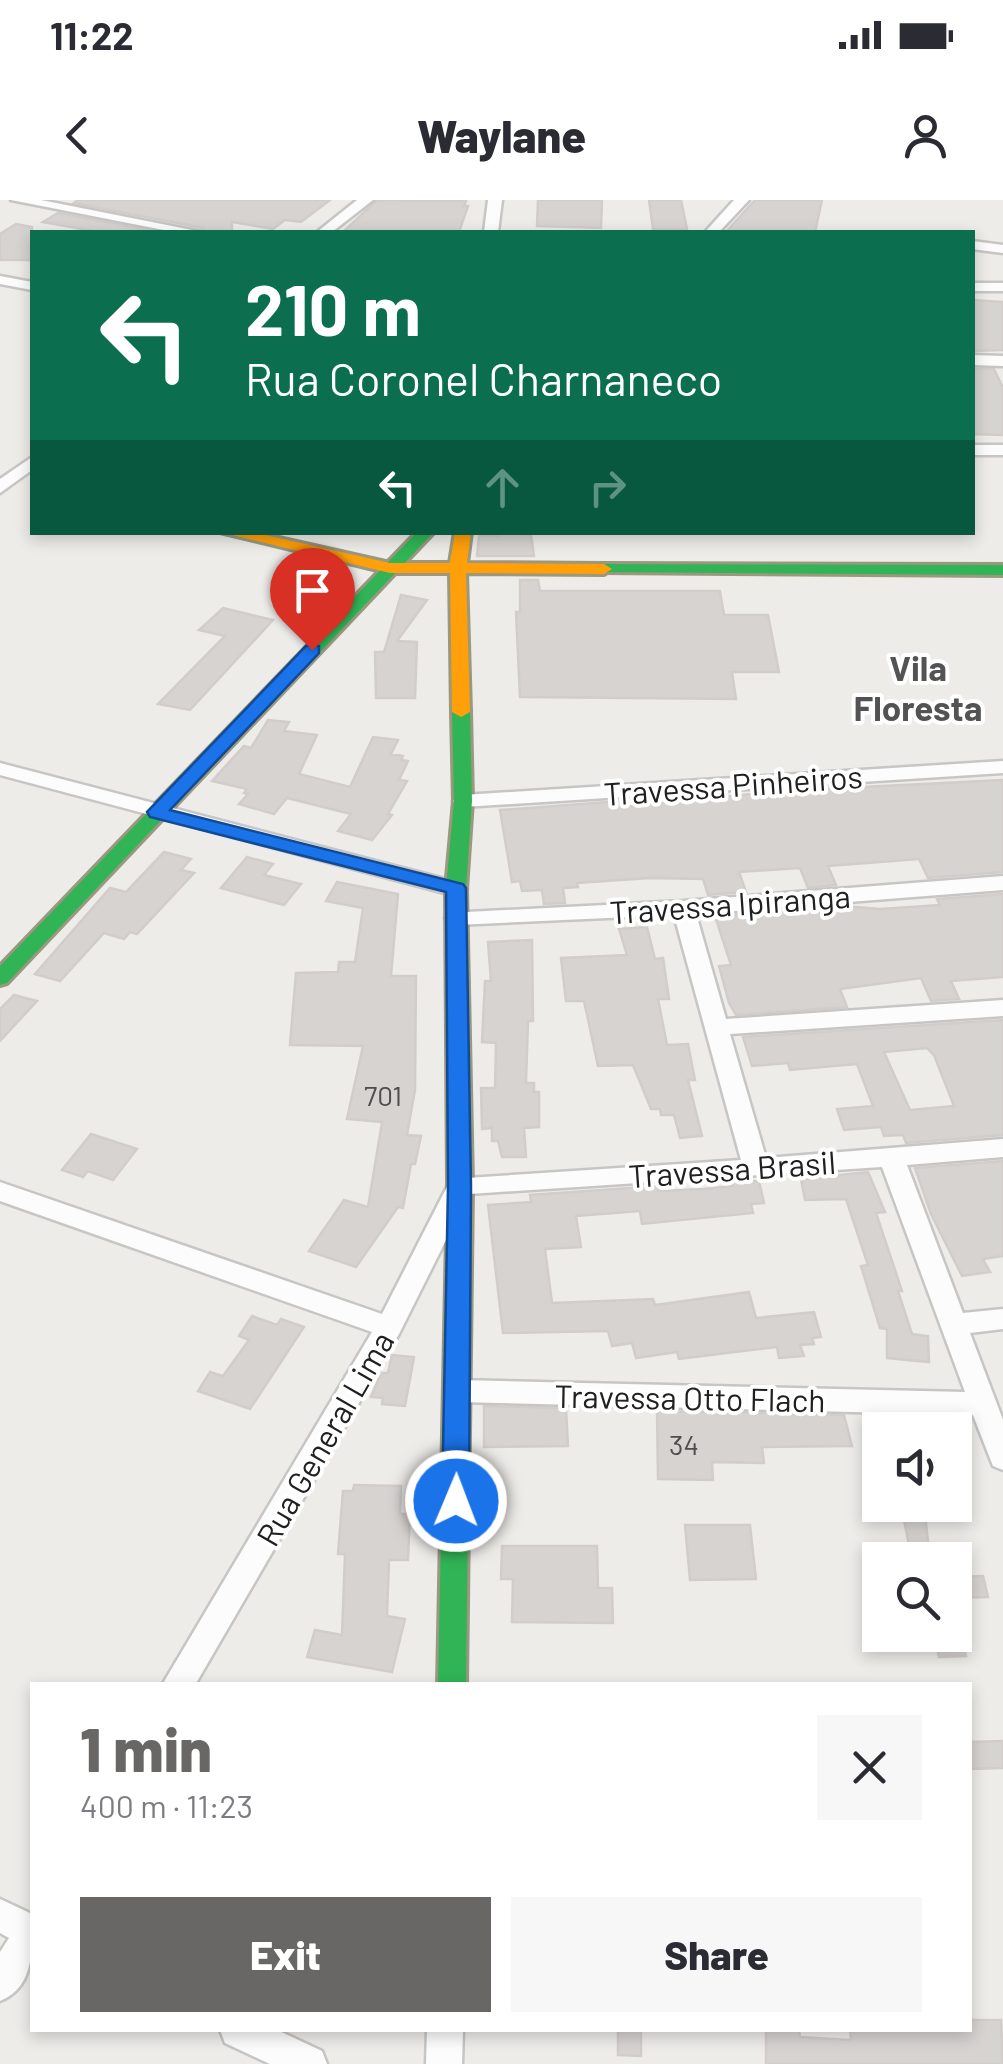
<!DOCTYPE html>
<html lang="en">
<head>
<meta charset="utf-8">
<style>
	:root { --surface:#fff; --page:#f7f7f7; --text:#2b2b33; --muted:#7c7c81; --accent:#686766 }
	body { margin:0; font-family:Barlow,sans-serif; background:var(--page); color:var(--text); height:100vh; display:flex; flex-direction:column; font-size:38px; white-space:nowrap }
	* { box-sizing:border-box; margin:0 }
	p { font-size:32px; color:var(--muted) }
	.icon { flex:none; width:55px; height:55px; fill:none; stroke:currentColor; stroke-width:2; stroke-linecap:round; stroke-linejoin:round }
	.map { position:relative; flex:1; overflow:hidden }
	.panel { position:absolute; left:30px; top:1482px; width:942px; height:350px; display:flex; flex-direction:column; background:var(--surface); border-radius:0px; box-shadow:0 5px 15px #0003 }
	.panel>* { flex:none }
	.top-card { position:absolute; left:30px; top:30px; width:945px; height:305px; border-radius:0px; box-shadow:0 5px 15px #0003; background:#0b6e4f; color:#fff; overflow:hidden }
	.tools { position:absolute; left:862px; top:1212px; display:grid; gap:20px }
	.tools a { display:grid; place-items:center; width:110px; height:110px; border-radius:0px; background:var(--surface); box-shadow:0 5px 15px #0003; font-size:50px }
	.pin { position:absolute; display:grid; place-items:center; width:85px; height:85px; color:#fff; margin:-102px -42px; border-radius:50% 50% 50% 0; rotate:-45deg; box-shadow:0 0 10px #0007 }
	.pin .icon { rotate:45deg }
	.me { position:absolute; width:110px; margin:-55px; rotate:1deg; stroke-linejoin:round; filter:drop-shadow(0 0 8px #0008) }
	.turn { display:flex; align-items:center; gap:35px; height:210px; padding:0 50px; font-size:45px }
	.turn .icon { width:130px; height:130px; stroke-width:2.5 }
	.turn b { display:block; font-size:70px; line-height:85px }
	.lanes { display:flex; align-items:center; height:95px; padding:0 50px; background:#0003; justify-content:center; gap:50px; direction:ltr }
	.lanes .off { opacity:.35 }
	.round { display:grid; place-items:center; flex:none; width:105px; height:105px; border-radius:0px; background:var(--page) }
	.head { display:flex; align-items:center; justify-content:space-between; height:170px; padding:0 50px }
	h1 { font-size:60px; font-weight:800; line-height:75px; color:var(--accent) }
	.primary-button { display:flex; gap:20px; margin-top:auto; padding:20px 50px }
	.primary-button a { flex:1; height:115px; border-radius:0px; background:var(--accent); color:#fff; font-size:40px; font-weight:800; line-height:115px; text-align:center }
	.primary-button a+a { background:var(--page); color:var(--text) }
	.status { display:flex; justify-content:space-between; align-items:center; height:70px; padding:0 50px; background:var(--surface); direction:ltr }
	.status svg { height:28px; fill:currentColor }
	header { display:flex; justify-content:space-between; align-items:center; height:130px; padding:0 50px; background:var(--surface); font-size:45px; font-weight:800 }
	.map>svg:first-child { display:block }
</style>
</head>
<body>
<div class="status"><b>11:22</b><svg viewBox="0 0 49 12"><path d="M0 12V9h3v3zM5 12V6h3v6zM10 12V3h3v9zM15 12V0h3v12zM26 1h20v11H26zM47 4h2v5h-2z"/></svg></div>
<header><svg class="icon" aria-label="back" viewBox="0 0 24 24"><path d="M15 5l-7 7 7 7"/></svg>Waylane<svg class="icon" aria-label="person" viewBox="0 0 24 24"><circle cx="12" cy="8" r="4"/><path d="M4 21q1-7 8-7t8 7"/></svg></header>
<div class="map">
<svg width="1003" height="1864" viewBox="0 0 1003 1864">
	<rect width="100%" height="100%" fill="#eeece9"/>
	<g fill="#d6d3d1" stroke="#d2cdca" stroke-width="2.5" fill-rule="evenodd">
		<path d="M78 0H330L301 22 285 20 273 29 232 22V32H206L203 28 74 3Z"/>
		<path d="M377 0 466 1 464 6H468L459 32H343Z"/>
		<path d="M538 0H602L601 28 537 26Z"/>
		<path d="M649 0H681L687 29H653Z"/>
		<path d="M755 0H822L815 32H726Z"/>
		<path d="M58 13 157 32H99L43 22Z"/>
		<path d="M16 24 32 27V60H0V34Z"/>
		<path d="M972 100 1003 102V150L972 151Z"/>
		<path d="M972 169H994L1003 188V235L972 234Z"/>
		<path d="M499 332 531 335 534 356H477L479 336H499Z"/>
		<path d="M520 380H538L540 391H720L724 415H768L779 472H732L736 499 520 497 516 412H520Z"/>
		<path d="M401 395 427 400 397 441 417 442 415 498H376L375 452H384Z"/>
		<path d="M223 408 273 420 190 510 158 504 225 436 199 430Z"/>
		<path d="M268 520 289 522 284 531 317 535 299 574 350 587 373 537 398 540 391 554 403 556 401 560 408 561 399 580 407 581 388 614 392 615 372 640 338 631 351 614 287 598 274 614 239 604 248 594 244 593 247 589 212 581 244 546 251 548Z"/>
		<path d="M1003 580V672L928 678 919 659 828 666 836 685 808 688 800 668 739 672 746 692 708 695 703 679 650 678 577 683 578 687 563 688 565 703 544 704 542 690 522 691 520 681 512 682 500 610 621 601 623 607 781 591Z"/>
		<path d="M164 652 191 659 181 670 194 673 137 734 130 732 124 739 104 733 60 781 35 774 110 688 126 692Z"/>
		<path d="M247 657 273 664 264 675 301 684 284 705 221 688Z"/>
		<path d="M337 682 398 694 391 776H416L415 890 407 935 421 936 415 964H411L403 1008 398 1007 356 1067 309 1051 344 1000 368 1007 382 922 347 919 363 846 290 845 296 773 338 772 339 762H355L363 708 326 701Z"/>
		<path d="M1003 694V777L951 781 959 799 931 801 921 778 840 789 847 807 736 815 729 803 719 766 731 765 715 716 844 706 880 709 940 705 937 699Z"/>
		<path d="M647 727 655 759 663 758 669 799H658L667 845 688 844 695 880H688L702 936 680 938 674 915H661L660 909H651L633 865 598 866 584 801H566L561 758 627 755 619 729Z"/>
		<path d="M532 740 533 821H528L526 883H534V892H539V927L524 928 526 957H502L498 941H492V928L482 929 481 888H495L496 843 482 842 485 781H491L488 742Z"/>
		<path d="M14 795 37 801 0 841V809Z"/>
		<path d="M1003 820V935L906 943 903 935 884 936 881 927 844 930 837 909 873 906 857 864 790 870 788 863 752 866 743 837ZM927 848 934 855 954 906 910 910 884 852Z"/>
		<path d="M91 934 137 949 113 980 88 971 83 977 62 970Z"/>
		<path d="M1003 961V1056L983 1059 990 1072 962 1076 931 1014 915 968Z"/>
		<path d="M868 972 885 1012 876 1013 902 1091H898L912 1134 928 1136 929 1162 887 1158V1129L880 1128 861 1066 868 1065 846 999 805 1000 801 979Z"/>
		<path d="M759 981 764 1003 751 1004 753 1013 642 1024 640 1011 576 1016 581 1047 545 1049 552 1103 653 1099 655 1105 749 1092 756 1118 814 1112 821 1137 812 1138 814 1144 800 1145 804 1156 779 1158 777 1147 679 1159 677 1152 636 1158 632 1143 612 1146 608 1131 503 1133 488 1005 531 1002 530 995 658 986V991L704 989 733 986 732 982Z"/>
		<path d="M252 1116 277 1125 281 1119 304 1127 250 1209 198 1191 210 1172 223 1176 249 1140 239 1136Z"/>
		<path d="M392 1155 414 1157 405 1206 382 1204 383 1198 371 1197 381 1173H388Z"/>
		<path d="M484 1206 566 1208 568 1246 484 1247Z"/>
		<path d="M657 1211 844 1215 852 1246 762 1247 764 1263 712 1262 713 1280 658 1279Z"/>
		<path d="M864 1216 914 1217 915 1230H865Z"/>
		<path d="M354 1285 401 1286 400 1314H410L408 1360H389L387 1416 405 1419 392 1472 307 1457 315 1430 342 1435 345 1354H338L343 1291H353Z"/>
		<path d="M901 1305H924L930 1360H912Z"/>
		<path d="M685 1325H750L756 1379 690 1380Z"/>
		<path d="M502 1346H597L598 1388H612L613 1423 512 1422 513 1379H501Z"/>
		<path d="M983 1376 988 1397 955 1398V1377Z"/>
		<path d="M935 1435H961L966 1456 939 1457Z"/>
		<path d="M1003 1541V1568L970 1569V1542Z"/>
		<path d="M970 1820H1001L1003 1864H766V1830H799L800 1837 851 1840 850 1830H970Z"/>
		<path d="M618 1830H641V1856L618 1855Z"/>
	</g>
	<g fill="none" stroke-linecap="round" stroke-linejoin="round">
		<g stroke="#c7c6c5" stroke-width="5">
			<g id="street">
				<path d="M11 0H41L202 32H174Z"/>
				<path d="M357 0H373L332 32H317Z"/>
				<path d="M488 0H502L498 32H484Z"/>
				<path d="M734 0H749L719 32H705Z"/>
				<path d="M972 41 1003 45V53L972 49Z"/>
				<path d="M0 76 32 82V90L0 84Z"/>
				<rect x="972" y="83" width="31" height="8"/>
				<path d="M972 155 1003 156V166L972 165Z"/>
				<rect x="972" y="245" width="31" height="10"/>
				<path d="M32 257V270L0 293V279Z"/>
				<path d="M1003 561V573L463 607 453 601 463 595Z"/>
				<path d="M0 563 464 684 467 689 456 696 0 575Z"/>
				<path d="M1003 676V690L696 714 726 819 1003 800V816L730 834 766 958 1003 939V957L907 965 963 1113 1003 1109V1129L970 1133 1003 1220V1270L993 1266 973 1215 458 1202 448 1199 444 1191 448 1183 458 1180 965 1192 882 967 469 994 399 1134 195 1485H162L372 1132 0 1001V982L382 1114 451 979 741 960 674 715 456 725 448 723 445 718 448 713 683 701Z"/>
				<path d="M0 1699 32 1714C32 1746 36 1787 0 1801V1752L9 1738 0 1733Z"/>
				<path d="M220 1830H277L322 1851 327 1864H270L225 1843Z"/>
				<path d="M427 1830H463L462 1864H426Z"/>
			</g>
		</g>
		<g stroke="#9a987f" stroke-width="6">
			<g id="fast">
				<path d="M417 332H434L7 783 0 785V766Z"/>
				<path d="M604 364 1003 365V375L598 372 596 369Z"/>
				<path d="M461 507 470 512 472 601 466 689 472 985 466 1485H438L448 985 446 689 454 601 452 512Z"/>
			</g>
		</g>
		<g stroke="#9a987f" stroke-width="6">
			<path id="slow" d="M220 332H252L390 363H450L455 332H471L467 363 604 364 612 369 604 374 466 373 470 512 461 517 452 512 450 373H390Z"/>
		</g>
		<use href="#street" fill="#fcfcfc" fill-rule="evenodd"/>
		<use href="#fast" fill="#30b455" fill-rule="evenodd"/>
		<use href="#slow" fill="#ff9f0a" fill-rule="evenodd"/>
	</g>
	<path fill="#1a73e8" stroke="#114b97" stroke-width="2.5" d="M312 445 319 446V453L170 610 463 684 466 688 471 986 469 1301 465 1309 456 1312 446 1309 442 1301 448 986 446 692 150 617 147 612 306 446Z"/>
	<g text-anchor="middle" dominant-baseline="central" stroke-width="8" stroke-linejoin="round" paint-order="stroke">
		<g font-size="28" fill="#4e4d4c">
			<text x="383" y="895">701</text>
			<text x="684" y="1244">34</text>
		</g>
		<g font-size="32" fill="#202020" stroke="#fff">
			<text transform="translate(733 584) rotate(-4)">Travessa Pinheiros</text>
			<text transform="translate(730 703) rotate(-4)">Travessa Ipiranga</text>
			<text transform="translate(732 968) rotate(-4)">Travessa Brasil</text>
			<text transform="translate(690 1197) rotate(1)">Travessa Otto Flach</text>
			<text transform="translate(324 1238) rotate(-60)">Rua General Lima</text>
		</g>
		<g font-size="35" font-weight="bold" fill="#535353" stroke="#fff">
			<text x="918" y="467">Vila<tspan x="918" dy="40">Floresta</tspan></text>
		</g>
	</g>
</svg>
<div class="tools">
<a><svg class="icon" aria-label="sound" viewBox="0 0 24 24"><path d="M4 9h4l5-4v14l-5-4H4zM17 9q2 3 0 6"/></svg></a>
<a><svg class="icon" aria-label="search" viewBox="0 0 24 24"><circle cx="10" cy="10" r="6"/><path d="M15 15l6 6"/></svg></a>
</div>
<div class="pin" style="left:312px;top:450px;background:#d93025"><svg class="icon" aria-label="arrive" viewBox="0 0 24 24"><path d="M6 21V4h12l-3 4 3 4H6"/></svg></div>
<svg class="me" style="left:456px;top:1301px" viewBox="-20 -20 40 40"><circle r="17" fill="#1a73e8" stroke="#fff" stroke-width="3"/><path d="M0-11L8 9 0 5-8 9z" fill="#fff"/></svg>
<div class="top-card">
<div class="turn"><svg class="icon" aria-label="left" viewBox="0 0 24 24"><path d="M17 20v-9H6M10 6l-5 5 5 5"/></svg><div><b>210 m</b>Rua Coronel Charnaneco</div></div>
<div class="lanes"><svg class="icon" aria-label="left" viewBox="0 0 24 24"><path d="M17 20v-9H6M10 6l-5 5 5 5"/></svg><svg class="icon off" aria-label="ahead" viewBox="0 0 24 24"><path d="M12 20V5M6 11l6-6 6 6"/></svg><svg class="icon off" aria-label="right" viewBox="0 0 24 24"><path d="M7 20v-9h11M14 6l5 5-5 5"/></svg></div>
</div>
<section class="panel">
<div class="head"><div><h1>1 min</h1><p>400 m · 11:23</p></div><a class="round"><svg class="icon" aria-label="close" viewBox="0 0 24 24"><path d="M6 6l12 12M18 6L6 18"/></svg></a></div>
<div class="primary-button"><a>Exit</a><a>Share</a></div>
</section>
</div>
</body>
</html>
